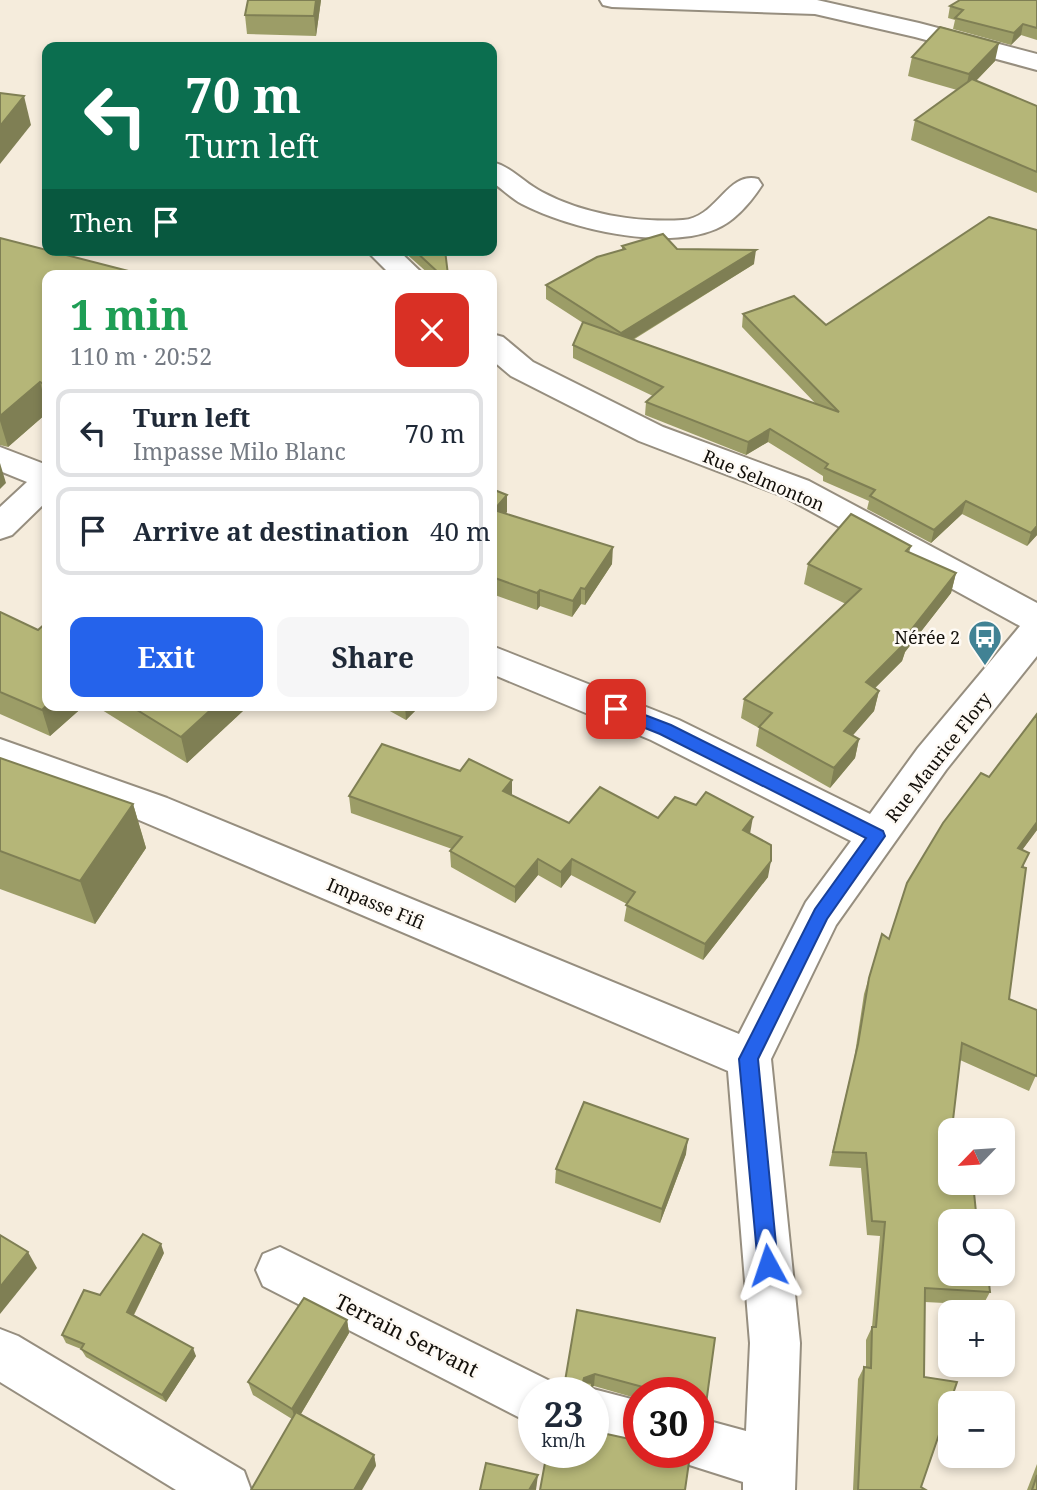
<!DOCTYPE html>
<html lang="en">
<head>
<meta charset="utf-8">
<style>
	:root { --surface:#fff; --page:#f6f6f7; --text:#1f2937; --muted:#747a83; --line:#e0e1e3; --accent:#2563eb }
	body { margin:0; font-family:"Noto Serif",serif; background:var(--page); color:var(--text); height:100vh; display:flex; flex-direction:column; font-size:26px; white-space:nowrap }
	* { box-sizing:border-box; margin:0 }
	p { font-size:23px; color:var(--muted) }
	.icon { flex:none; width:38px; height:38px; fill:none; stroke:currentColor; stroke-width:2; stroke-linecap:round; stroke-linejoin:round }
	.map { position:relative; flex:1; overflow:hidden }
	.sheet { position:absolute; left:42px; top:270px; width:455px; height:441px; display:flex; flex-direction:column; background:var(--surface); border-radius:14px; box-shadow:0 4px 10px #0003 }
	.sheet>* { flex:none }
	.banner { position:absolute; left:42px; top:42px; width:455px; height:214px; border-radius:14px; box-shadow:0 4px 10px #0003; background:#0b6e4f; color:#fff; overflow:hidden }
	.needle { width:46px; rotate:245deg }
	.buttons { position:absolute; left:938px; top:1118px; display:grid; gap:14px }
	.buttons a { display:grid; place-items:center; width:77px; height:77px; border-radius:14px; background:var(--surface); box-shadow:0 4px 10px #0003; font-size:35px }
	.speed { position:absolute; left:518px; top:1377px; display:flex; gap:14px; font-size:35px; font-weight:700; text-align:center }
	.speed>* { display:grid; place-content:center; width:91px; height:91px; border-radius:50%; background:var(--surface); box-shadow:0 4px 10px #0003; line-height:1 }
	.speed small { font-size:18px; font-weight:400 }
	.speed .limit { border:10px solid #d22; background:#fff; color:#111 }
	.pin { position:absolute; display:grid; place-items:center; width:60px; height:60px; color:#fff; margin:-30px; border-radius:14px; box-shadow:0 4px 10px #0006 }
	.me { position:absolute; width:77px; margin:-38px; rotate:355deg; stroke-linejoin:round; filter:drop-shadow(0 0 5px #0008) }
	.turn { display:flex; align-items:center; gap:24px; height:147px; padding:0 28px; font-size:32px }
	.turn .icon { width:91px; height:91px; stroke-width:2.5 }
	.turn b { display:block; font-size:49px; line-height:60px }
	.then { display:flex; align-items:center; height:66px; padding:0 28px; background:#0003; gap:14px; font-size:26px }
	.round { display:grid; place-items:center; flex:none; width:74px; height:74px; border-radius:14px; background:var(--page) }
	.headline { display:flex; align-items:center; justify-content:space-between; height:119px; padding:0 28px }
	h1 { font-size:42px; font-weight:700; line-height:52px; color:#1e9e55 }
	.primary-button { display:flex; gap:14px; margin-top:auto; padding:14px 28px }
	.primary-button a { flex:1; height:80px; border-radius:14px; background:var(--accent); color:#fff; font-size:28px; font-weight:700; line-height:80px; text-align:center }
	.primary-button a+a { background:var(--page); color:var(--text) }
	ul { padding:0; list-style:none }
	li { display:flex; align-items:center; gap:21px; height:88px; margin:0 14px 10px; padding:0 14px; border:4px solid var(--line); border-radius:14px }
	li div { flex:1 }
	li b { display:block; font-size:26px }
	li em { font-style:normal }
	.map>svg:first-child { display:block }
</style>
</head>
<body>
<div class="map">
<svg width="1037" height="1490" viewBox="0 0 1037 1490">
	<rect width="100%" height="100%" fill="#f5ecdc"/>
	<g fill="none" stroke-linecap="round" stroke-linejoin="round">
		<g stroke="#968e7f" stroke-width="4">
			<g id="minor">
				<path d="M600 0H817L919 23 1037 54V70L915 37 815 14 612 7 603 5Z"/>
				<path d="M492 162C512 167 524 183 542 192 583 214 637 223 683 220 717 218 727 171 758 179L762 185C751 202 735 221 716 229 665 251 570 229 522 204 511 198 502 189 492 182Z"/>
				<path d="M366 250H398L424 275H391Z"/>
				<path d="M492 334 503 337 533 362 663 427 809 481 1037 603V656L946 770 836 925 771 1059 800 1343 795 1490H743V1482L680 1462 676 1452H698V1418L746 1431 750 1343 728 1071 139 820 0 769V739L167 798 739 1034 806 902 851 841 651 740 492 674V646L679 720 870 814 918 748 1020 626 785 497 639 441 511 376 492 360Z"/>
				<path d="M0 447 47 465V501L12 535 0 539V507L27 482 0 471Z"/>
				<path d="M280 1247 552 1382 557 1393H534V1425L263 1286 256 1270 263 1254Z"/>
				<path d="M0 1329 18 1336 244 1471 251 1490H176L0 1382Z"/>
				<path d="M593 1389 639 1401V1452L593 1441V1393H584Z"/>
			</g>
		</g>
		<use href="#minor" fill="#fff" fill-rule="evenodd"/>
	</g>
	<g fill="#9c9d67">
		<path d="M321 0 316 36 247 34 245 15Z"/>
		<path d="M1037 0V40L1021 35 1011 45 953 29 955 20 948 18 950 6Z"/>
		<path d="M912 57 995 61 976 81 1037 106V193L911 140 915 120 957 90 908 76Z"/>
		<path d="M0 238 47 275V413L8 447 0 445Z"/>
		<path d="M622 246 677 249 754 264 633 340 816 404 742 327 743 314 1037 535 1027 546 962 514 931 543 867 509 869 501 823 481V476L768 442 746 455 645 415 646 402 653 396 573 358V345L583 323 546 299V285L622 250Z"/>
		<path d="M402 250H445L448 275H430Z"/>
		<path d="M492 489 507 495V512L505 513 612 564 585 605 581 604 572 617 540 606 537 610 492 594Z"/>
		<path d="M911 546 909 553 956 573 951 593 905 652 902 661 875 688 879 691 874 711 853 735 859 739 855 758 830 788 756 746 759 728 741 718 744 699 846 604 804 584 808 564Z"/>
		<path d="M0 612 47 705H85L50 736 0 714Z"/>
		<path d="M94 705H243L244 710 187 763Z"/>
		<path d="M379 705H421L406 720Z"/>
		<path d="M0 758 133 804 146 848 95 924 0 889Z"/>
		<path d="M460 771 512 780V795L569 823 658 818 750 834 768 877 703 960 624 921 627 904 571 875 561 888 538 875 515 903 451 867 450 851 452 849 351 813 349 796Z"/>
		<path d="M989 777 1037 830 1022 850 1024 867 1009 999 1037 1073 1029 1091 960 1060 953 1120 950 1222 990 1292 983 1305 925 1302 921 1487 926 1490H853L858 1379 864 1367H866V1340L872 1327 880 1236 867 1235 861 1168 829 1166 854 1060 864 994 882 934 889 939Z"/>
		<path d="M686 1154 660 1223 555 1183 556 1169Z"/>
		<path d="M164 1253 134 1315 196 1356 166 1402 86 1357 81 1349 66 1343 62 1335 100 1295Z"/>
		<path d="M577 1310 715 1338 706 1404 703 1417H698V1393H639V1399L594 1386 592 1387V1393H563Z"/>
		<path d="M347 1320 349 1333 301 1414 374 1455 376 1466 292 1419 253 1395 248 1382Z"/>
		<path d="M1037 1464V1490H1027Z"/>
	</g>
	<g fill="#7f7f54">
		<path d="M316 0H321L316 36 314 16Z"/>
		<path d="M1023 24 1021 35 1011 45 1014 33Z"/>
		<path d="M999 43 995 61 965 92 969 74Z"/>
		<path d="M24 96 31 125 0 164V126Z"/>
		<path d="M756 250 754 264 620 347 621 333Z"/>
		<path d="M40 382 47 408V413L8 447 0 421V416Z"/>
		<path d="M770 429 768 442 746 455 748 442Z"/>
		<path d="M0 463 6 483 0 489Z"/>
		<path d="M507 495V512L495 526 494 510Z"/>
		<path d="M966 501 962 514 931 543 934 530Z"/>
		<path d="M1037 526V535L1027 546 1031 533Z"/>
		<path d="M613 547 612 564 585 605V589Z"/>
		<path d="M956 573 951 593 905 652 902 661 862 701 866 682 904 639Z"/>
		<path d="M581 588V604L572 617 573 601Z"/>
		<path d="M540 590V606L537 610V593Z"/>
		<path d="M879 691 874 711 840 750 844 731Z"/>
		<path d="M47 705H85L50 736 42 710Z"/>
		<path d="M216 705H243L244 710 187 763 181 737Z"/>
		<path d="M405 705H421L406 720Z"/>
		<path d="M859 739 855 758 830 788 834 768Z"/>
		<path d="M512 780V797L503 791Z"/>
		<path d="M133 804 146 848 95 924 80 881Z"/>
		<path d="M753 817 750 834 743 830Z"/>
		<path d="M1037 822V830L1011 865 1018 848Z"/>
		<path d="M538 859V875L515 903V887Z"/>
		<path d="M572 859 571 875 561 888V872Z"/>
		<path d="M771 861 768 877 703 960 705 944Z"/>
		<path d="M688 1139 686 1154 660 1223 662 1209Z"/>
		<path d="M161 1244 164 1253 131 1320 127 1312Z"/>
		<path d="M28 1252 37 1268 0 1314V1287Z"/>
		<path d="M347 1320 349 1333 296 1422 292 1409Z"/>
		<path d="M193 1348 196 1356 166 1402 162 1395Z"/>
		<path d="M595 1374 594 1386 583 1391 582 1393 584 1378Z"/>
		<path d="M374 1455 376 1466 362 1490H354Z"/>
		<path d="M538 1475 536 1490H529Z"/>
	</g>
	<g fill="#b5b678" stroke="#7f7f54" stroke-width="2">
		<path d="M248 0H316L314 16 245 15Z"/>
		<path d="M960 0H1037V28L1023 24 1014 33 955 18 963 10 950 6Z"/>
		<path d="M940 27 999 43 969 74 912 57Z"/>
		<path d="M972 79 1037 106V172L915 120Z"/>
		<path d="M0 93 24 96 0 126Z"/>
		<path d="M989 217 1037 230V526L1031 533 966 501 934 530 870 496 875 490 825 468 828 464 770 429 748 442 646 402 663 387 573 345 583 322 839 412 743 314 794 296 826 325Z"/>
		<path d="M663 234 677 249 756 250 621 333 546 285 597 257 625 249 622 246Z"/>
		<path d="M0 238 144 275H47V386L40 382 0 416Z"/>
		<path d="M414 250H445L448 275H441Z"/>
		<path d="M492 489 507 495 494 510 613 547 585 589 581 588 573 601 540 590 537 593 492 577Z"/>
		<path d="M851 514 911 546 906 551 956 573 904 639 907 641 866 682 879 691 844 731 859 739 834 768 759 727 772 713 744 699 861 589 808 564Z"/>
		<path d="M0 612 38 630 47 622V705L42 710 0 692Z"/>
		<path d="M129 705H216L181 737Z"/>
		<path d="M1037 714V822L1018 848 1029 853 1022 867 1026 868 1009 999 1037 1010V1073L1036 1076 962 1043 953 1120 954 1130H950V1183H973L977 1222H950V1274H988L990 1292 925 1288 924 1377 957 1382 921 1487 926 1490H858L864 1367 871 1368 872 1327H876L885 1222 872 1221 866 1153 833 1152 858 1044 869 978 882 934 889 939 907 883 943 823 981 773 989 777Z"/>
		<path d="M382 744 460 771 469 759 512 780 503 791 569 823 600 787 658 818 675 797 696 805 706 792 753 817 743 830 771 845V861L705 944 626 905 635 892 572 859 561 872 538 859 515 887 450 851 462 837 349 796Z"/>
		<path d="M0 758 133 804 80 881 0 851Z"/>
		<path d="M584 1102 688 1139 662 1209 556 1169Z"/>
		<path d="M143 1234 161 1244 127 1312 193 1348 162 1395 81 1349 84 1344 62 1335 84 1290 100 1295Z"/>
		<path d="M0 1235 28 1252 0 1287Z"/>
		<path d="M304 1298 347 1320 292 1409 248 1382Z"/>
		<path d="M577 1310 715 1338 706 1404 698 1406V1393H643V1387L595 1374 584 1378 583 1382 592 1383V1393H563Z"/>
		<path d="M296 1412 374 1455 354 1490H251Z"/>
		<path d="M593 1431 639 1441V1452H683L690 1455 685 1490H540L547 1452H593Z"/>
		<path d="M486 1463 538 1475 529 1490H480Z"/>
		<path d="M1037 1475V1490H1032Z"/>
	</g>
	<path fill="#2563eb" stroke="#184099" stroke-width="2" d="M616 704 671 725 883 831 885 836 827 919 758 1059 778 1265 775 1272 768 1275 760 1272 758 1265 739 1059 815 909 866 838 660 734 610 714 608 709Z"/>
	<defs>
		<g id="bus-pin" transform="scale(1.75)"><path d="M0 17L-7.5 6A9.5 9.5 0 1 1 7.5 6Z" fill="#418294" stroke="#fefaf4"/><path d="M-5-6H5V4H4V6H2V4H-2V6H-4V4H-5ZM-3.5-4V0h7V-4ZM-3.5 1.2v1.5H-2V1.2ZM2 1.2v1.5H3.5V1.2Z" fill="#fff"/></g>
	</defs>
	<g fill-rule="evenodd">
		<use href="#bus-pin" x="985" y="637"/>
	</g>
	<g text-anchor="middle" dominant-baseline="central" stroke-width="5" stroke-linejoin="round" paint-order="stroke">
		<g font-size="18" fill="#120f0a" stroke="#fefaf4">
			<text transform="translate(764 480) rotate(23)">Rue Selmonton</text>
			<text transform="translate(938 757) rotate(-52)">Rue Maurice Flory</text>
			<text transform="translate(376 903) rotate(23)">Impasse Fifi</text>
		</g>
		<g font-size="18" fill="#120f0a" stroke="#fefaf4" text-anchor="end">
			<text x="960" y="637">Nérée 2</text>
		</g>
		<g font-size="21" fill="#120f0a" stroke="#fefaf4">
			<text transform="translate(407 1335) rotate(27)">Terrain Servant</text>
		</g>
	</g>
</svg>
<div class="buttons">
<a><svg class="needle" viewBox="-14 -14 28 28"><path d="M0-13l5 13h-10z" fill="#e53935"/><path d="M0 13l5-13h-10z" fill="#747a83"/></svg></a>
<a><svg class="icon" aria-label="search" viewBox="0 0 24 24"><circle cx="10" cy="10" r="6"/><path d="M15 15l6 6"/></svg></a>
<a>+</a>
<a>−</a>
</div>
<div class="speed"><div>23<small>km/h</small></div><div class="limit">30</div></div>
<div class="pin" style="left:616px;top:709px;background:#d93025"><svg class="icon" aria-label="arrive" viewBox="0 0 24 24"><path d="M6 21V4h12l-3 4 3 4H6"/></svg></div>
<svg class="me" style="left:768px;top:1265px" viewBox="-20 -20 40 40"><path d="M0-17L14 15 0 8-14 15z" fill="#2563eb" stroke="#fff" stroke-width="4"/></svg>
<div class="banner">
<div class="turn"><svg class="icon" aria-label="left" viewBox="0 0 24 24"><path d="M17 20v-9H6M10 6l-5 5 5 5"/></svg><div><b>70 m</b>Turn left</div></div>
<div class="then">Then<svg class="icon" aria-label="arrive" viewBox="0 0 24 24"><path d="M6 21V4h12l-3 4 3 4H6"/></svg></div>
</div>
<section class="sheet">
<div class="headline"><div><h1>1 min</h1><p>110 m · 20:52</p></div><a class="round" style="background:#d93025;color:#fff"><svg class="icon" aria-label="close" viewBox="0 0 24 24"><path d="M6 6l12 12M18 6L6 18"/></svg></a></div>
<ul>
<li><svg class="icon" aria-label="left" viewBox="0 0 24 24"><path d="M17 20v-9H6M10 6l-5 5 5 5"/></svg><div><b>Turn left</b><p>Impasse Milo Blanc</p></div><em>70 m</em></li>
<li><svg class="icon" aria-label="arrive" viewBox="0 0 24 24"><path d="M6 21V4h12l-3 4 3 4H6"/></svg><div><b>Arrive at destination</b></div><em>40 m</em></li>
</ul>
<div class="primary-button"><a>Exit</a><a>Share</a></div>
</section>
</div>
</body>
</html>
